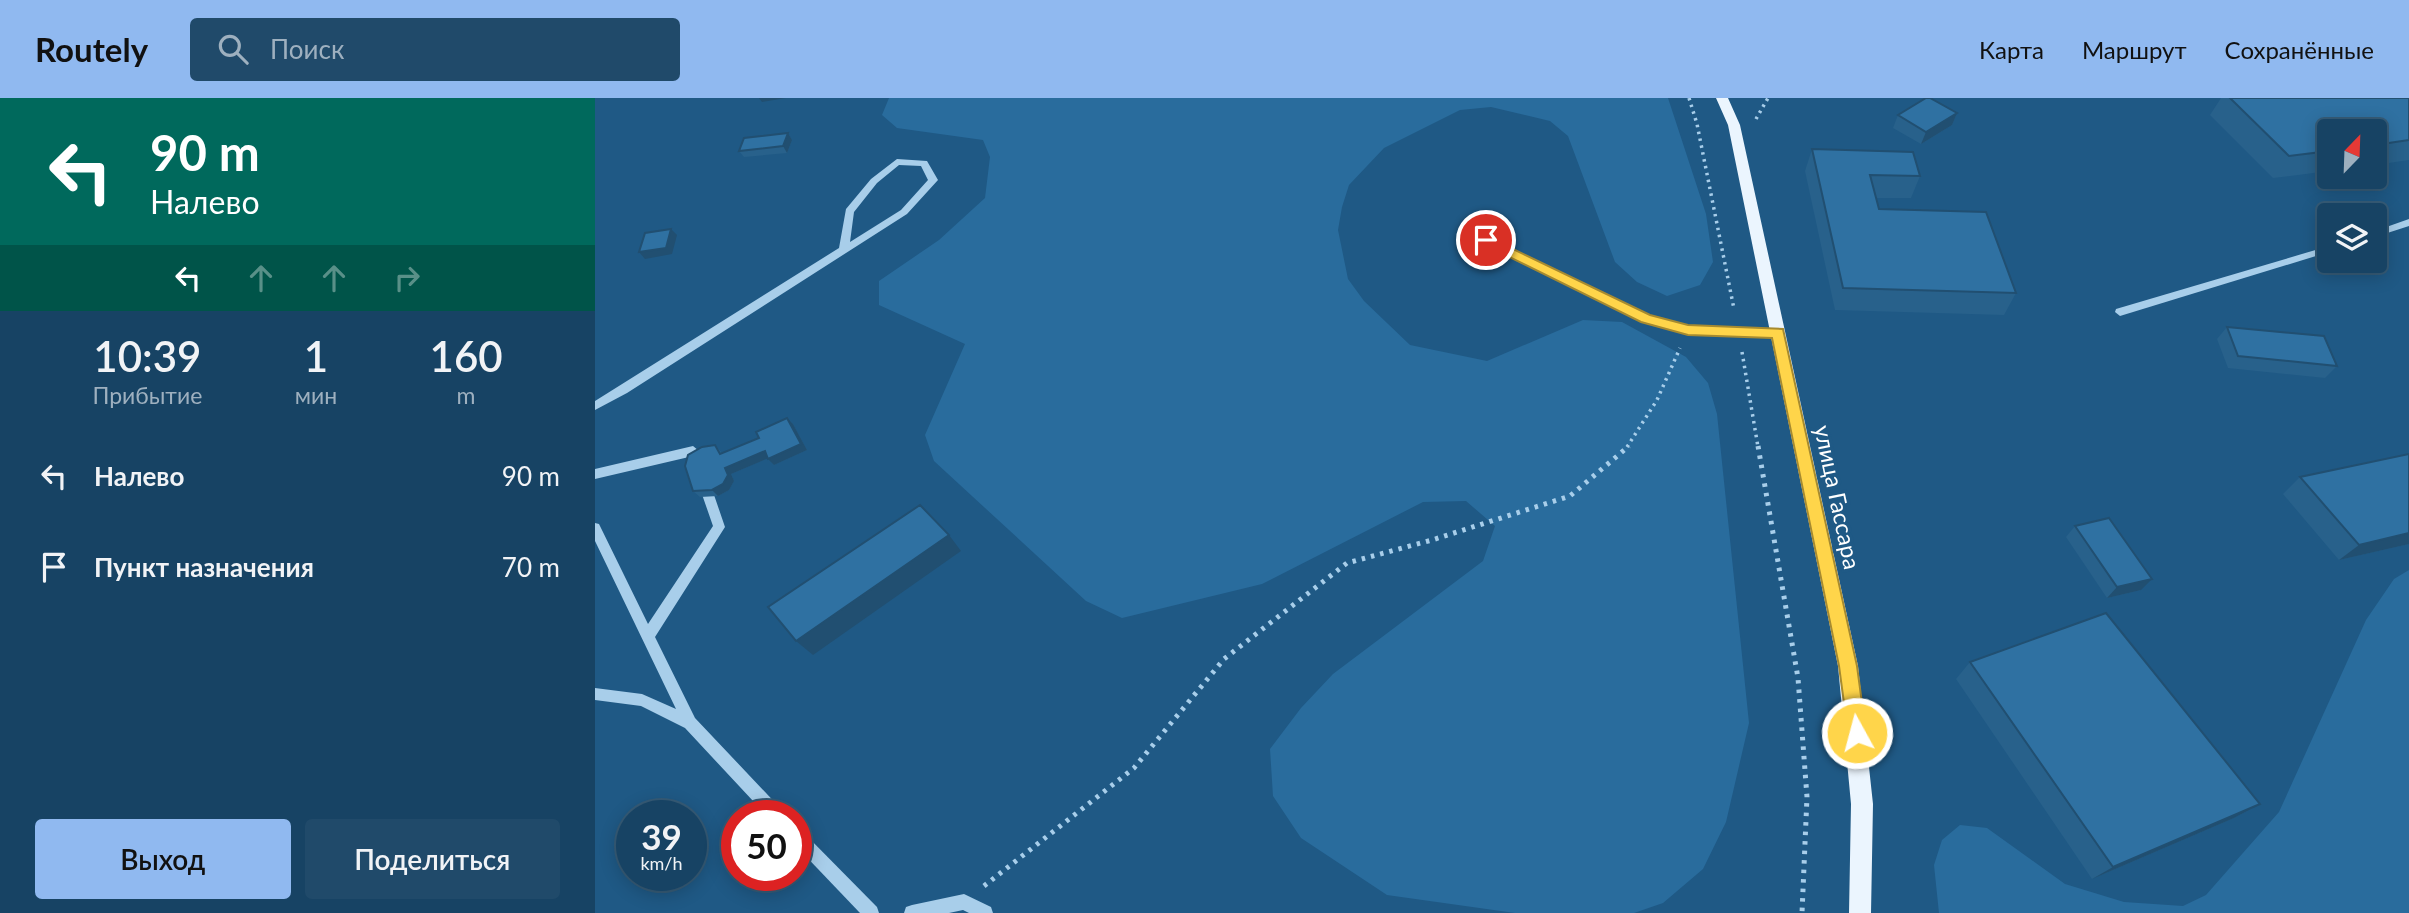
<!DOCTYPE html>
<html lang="ru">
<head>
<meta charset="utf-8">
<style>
	:root { --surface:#174364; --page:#204a6a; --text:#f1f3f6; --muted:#9eb0bf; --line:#365c78; --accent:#90b9f0 }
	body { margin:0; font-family:Lato,sans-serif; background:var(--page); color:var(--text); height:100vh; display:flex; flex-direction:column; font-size:26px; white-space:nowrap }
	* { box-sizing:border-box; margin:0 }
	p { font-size:23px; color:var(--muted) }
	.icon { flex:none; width:38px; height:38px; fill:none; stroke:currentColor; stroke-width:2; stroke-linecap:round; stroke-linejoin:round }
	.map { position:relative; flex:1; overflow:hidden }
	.panel { display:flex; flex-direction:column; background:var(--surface); width:595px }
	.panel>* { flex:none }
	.top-card { background:#00695c; color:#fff; overflow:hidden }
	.needle { width:46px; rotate:23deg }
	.tools { position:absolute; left:1722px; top:21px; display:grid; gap:14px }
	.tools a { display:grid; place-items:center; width:70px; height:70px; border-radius:7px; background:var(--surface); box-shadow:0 4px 18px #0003,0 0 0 2px var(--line); font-size:35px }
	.speed { position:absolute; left:21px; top:702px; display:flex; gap:14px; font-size:35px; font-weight:700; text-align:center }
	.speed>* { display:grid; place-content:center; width:91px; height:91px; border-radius:50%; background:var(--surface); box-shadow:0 4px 18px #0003,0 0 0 2px var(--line); line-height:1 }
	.speed small { font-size:18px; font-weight:400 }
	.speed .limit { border:10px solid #d22; background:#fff; color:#111 }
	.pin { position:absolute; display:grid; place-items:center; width:60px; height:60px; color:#fff; margin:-30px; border:4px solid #fff; border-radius:50%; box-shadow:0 2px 7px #0007 }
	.me { position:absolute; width:77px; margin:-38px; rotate:353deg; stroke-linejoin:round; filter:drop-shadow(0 0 5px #0008) }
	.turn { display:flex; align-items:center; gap:24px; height:147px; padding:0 35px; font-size:32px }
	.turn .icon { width:91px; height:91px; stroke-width:2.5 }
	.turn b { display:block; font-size:49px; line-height:60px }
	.lanes { display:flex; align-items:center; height:66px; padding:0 35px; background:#0003; justify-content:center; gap:35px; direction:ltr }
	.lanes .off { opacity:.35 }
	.eta { display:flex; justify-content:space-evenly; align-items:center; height:119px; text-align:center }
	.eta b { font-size:42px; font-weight:600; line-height:49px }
	.primary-button { display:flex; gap:14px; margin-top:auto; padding:14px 35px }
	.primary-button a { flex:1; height:80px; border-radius:7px; background:var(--accent); color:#111; font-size:28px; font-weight:600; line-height:80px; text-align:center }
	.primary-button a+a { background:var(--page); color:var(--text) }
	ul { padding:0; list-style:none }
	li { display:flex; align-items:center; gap:21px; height:91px; padding:0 35px }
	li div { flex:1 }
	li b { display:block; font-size:26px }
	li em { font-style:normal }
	header { display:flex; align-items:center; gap:42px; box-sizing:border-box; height:98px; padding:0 35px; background:var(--accent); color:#111 }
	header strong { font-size:33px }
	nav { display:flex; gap:38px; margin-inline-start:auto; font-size:24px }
	.search { width:490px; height:63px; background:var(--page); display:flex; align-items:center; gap:18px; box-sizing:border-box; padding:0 24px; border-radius:7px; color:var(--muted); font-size:26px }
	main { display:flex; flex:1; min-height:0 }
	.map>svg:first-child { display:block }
</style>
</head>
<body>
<header>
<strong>Routely</strong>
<div class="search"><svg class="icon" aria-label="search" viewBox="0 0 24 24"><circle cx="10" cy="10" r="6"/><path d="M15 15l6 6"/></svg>Поиск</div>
<nav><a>Карта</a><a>Маршрут</a><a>Сохранённые</a></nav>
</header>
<main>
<section class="panel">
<div class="top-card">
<div class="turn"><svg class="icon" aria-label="left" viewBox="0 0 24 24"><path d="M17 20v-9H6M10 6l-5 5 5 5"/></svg><div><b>90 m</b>Налево</div></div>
<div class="lanes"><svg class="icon" aria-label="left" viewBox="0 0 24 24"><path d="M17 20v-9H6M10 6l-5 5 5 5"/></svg><svg class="icon off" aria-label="ahead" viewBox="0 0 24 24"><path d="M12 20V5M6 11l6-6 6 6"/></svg><svg class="icon off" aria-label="ahead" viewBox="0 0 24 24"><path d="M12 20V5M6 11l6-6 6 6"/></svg><svg class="icon off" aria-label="right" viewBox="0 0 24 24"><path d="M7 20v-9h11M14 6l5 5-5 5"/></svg></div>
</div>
<div class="eta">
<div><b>10:39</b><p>Прибытие</p></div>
<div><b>1</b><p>мин</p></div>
<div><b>160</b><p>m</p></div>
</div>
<ul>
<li><svg class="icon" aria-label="left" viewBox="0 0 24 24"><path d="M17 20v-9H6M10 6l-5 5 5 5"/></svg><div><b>Налево</b></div><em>90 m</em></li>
<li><svg class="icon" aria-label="arrive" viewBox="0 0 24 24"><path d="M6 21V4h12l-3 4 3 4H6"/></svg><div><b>Пункт назначения</b></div><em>70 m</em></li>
</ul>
<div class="primary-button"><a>Выход</a><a>Поделиться</a></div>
</section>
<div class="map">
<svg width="1814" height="815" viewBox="0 0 1814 815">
	<rect width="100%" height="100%" fill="#1f5985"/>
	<g fill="#296c9d">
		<path d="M294 0H1073L1111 116 1118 164 1105 187 1072 198 1042 184 1020 164 973 38 955 23 896 9 865 12 789 50 754 87 747 109 743 132 753 181 769 203 815 247 892 263 988 222 1027 224 1091 259 1113 285 1122 316 1154 625 1131 724 1108 771 1068 805 1039 815H920L792 797 706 740 678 698 675 651 706 610 738 576 888 463 900 428 871 403 828 404 667 486 527 520 491 503 339 363 330 337 370 246 284 207V183L344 142 390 100 395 59 388 42 302 30 287 17Z"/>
		<path d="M1814 472V815H1344L1339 767 1347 742 1365 727 1392 730 1470 786 1529 804 1588 808 1611 797 1684 714 1771 522 1799 481Z"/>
	</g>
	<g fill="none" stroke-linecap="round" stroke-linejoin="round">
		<g stroke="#a8ceea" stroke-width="3.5" stroke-dasharray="2.5 4.5" stroke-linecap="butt">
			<path d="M1094 0 1102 26 1139 211"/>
			<path d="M1161 21 1173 0"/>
			<path d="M1147 254 1163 349"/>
			<path d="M1032 349 1062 302 1085 250"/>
		</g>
		<g stroke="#a8ceea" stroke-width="5" stroke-dasharray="3.5 6" stroke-linecap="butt">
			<path d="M1163 348 1203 580 1212 699 1207 815"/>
			<path d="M389 788 539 670 629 561 752 465 837 442 975 398 1034 348"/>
		</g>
		<g fill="#a8ceea" fill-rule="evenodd">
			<path d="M302 61 332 63 343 82 312 116 32 295 0 312V303L244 150 251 111 276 81ZM304 67 326 68 333 82 306 112 255 144 259 114 282 85Z"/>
			<path d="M1814 121V128L1780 139V133Z"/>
			<path d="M891 139 1054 218 1093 228 1183 231 1188 235 1183 239 1093 236 1047 224 887 144 886 142Z"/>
			<path d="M1734 148V154L1525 218 1520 214 1521 211Z"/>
			<path d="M98 348 104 353 130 429 60 539 100 620 188 713 190 718H172L90 630 46 608 0 602V590L47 596 81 611 0 443V425L4 426 53 526 118 428 94 359 0 381V371Z"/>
			<path d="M201 730 206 732 282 809 284 815H265L201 748Z"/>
			<path d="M369 796 396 809 398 815H374L368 812 354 815H309L311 809 317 807Z"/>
		</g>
		<path fill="#ebf5fe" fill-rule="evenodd" d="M1121 0H1133L1145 27 1263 568 1278 706 1276 815H1254L1256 706 1243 568 1133 27Z"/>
	</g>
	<g fill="#28618b">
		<path d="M1626 0H1814V62L1780 67V33H1734V73L1678 80 1615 17Z"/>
		<path d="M1362 15 1357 27 1326 46 1298 30 1303 17Z"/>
		<path d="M193 35 197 42 192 55 149 59 144 53Z"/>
		<path d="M1217 51 1325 78 1316 100H1281L1284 111 1421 195 1409 217 1240 212 1210 73Z"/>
		<path d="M1632 229 1742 268 1730 280 1633 270 1622 241Z"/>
		<path d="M192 320 198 326 212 352 179 367 173 360 136 376 139 383 134 392 123 398 105 399 98 393 120 347 127 355 164 340Z"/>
		<path d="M1705 379 1814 446 1744 462 1688 396Z"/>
		<path d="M1480 428 1546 492 1512 500 1471 439Z"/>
		<path d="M1375 564 1665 706 1639 720 1497 781 1361 581Z"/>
	</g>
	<g fill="#214f71">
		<path d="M164 0H191L167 4Z"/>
		<path d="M1362 15 1357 27 1326 46 1331 34Z"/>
		<path d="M193 35 197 42 192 55 188 48Z"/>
		<path d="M76 131 82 137 77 156 50 161 44 154Z"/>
		<path d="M192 320 198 326 212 352 179 367 173 361Z"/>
		<path d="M170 353 176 359 136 376 139 383 134 392 123 398 117 392 130 370Z"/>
		<path d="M1814 435V446L1744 462 1764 447Z"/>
		<path d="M354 437 366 453 218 557 201 543Z"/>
		<path d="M1557 481 1546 492 1512 500 1522 489Z"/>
		<path d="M1665 706 1639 720 1497 781 1518 769Z"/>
	</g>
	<g fill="#2f71a2" stroke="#214f71" stroke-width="2">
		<path d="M1331 0H1335L1362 15 1331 34 1303 17Z"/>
		<path d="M1635 0H1814V42L1780 47V33H1734V53L1694 58Z"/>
		<path d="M193 35 188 48 144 53 149 40Z"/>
		<path d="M1217 51 1318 54 1325 78 1275 77 1284 111 1391 114 1421 195 1248 190Z"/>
		<path d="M76 131 71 150 44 154 50 135Z"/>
		<path d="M1632 229 1729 238 1742 268 1643 258Z"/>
		<path d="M192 320 206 346 173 361 170 353 130 370 133 377 128 386 117 392 98 393 90 368 93 357 107 349 120 347 125 356 164 340 161 334Z"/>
		<path d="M1814 356V435L1764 447 1705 379Z"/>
		<path d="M325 407 354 437 201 543 173 509Z"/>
		<path d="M1514 420 1557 481 1522 489 1480 428Z"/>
		<path d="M1511 515 1665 706 1518 769 1375 564Z"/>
	</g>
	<path fill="#ffd54a" stroke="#a68a30" stroke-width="2" d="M891 138 1055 217 1093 227 1188 231 1262 568 1271 635 1268 642 1262 644 1255 642 1253 635 1244 568 1177 240 1093 237 1046 224 886 145 884 142Z"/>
	<g text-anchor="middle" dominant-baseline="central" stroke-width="7" stroke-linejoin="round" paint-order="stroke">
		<g font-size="23" fill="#fff" stroke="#1f5985">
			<text transform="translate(1243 399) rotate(78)">улица Гассара</text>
		</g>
	</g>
</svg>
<div class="tools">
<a><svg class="needle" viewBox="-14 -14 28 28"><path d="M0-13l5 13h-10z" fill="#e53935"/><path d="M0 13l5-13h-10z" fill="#9eb0bf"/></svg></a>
<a><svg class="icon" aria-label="layers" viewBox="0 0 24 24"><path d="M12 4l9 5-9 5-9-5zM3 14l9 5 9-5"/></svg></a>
</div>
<div class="speed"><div>39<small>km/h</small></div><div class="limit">50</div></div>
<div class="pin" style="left:891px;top:142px;background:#d93025"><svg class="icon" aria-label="arrive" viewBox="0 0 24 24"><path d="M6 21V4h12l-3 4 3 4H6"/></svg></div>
<svg class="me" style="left:1262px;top:635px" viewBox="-20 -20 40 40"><circle r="17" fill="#ffd54a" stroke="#fff" stroke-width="3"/><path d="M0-11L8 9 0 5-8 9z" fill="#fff"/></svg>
</div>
</main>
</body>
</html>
